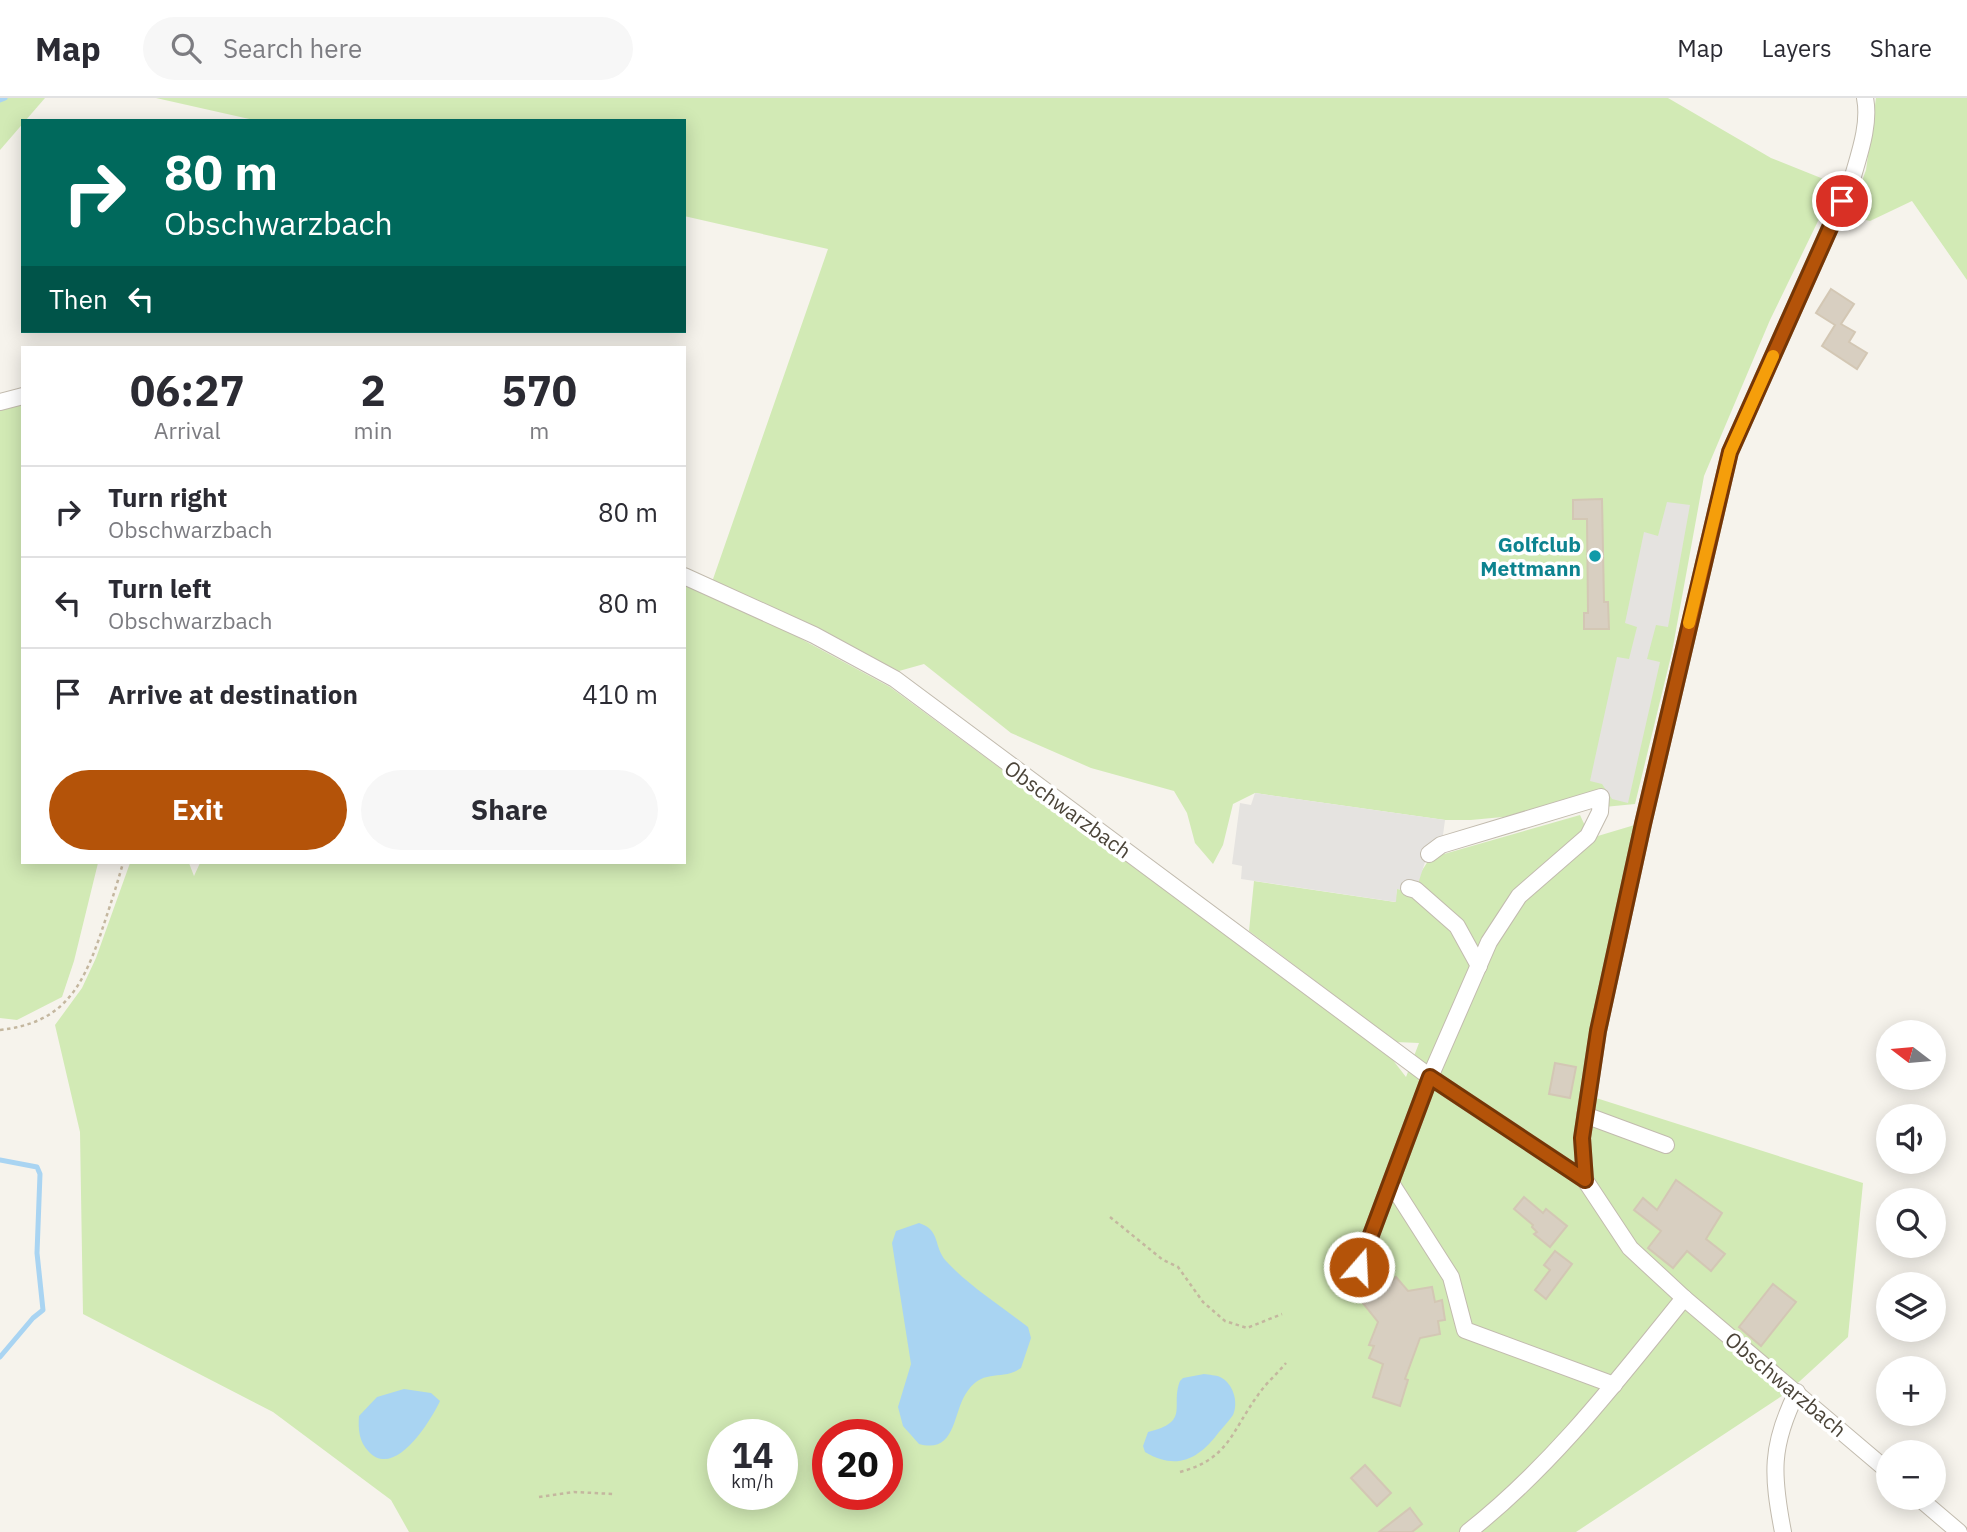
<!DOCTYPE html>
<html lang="en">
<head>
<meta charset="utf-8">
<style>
	:root { --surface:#fff; --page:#f7f7f7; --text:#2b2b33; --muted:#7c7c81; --line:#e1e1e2; --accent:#b45309 }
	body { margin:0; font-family:"IBM Plex Sans",sans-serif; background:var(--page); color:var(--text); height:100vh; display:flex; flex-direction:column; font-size:26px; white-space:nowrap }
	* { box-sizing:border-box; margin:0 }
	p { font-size:23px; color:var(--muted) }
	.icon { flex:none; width:38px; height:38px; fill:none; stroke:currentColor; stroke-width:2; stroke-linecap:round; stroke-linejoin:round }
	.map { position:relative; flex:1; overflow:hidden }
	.details { position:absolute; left:21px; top:248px; width:665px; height:518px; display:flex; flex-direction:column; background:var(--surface); border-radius:0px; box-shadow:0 4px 18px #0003 }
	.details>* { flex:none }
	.guide { position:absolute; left:21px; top:21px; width:665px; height:214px; border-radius:0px; box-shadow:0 4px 18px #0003; background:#00695c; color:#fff; overflow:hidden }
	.needle { width:46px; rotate:286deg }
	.buttons { position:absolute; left:1876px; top:922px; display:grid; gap:14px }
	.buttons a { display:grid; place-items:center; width:70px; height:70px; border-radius:50%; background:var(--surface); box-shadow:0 4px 18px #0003; font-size:35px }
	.speed { position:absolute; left:707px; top:1321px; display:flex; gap:14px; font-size:35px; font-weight:700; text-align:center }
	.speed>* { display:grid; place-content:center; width:91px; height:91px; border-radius:50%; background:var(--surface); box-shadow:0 4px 18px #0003; line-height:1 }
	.speed small { font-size:18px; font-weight:400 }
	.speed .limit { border:10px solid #d22; background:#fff; color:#111 }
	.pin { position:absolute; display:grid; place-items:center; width:60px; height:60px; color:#fff; margin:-30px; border:4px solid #fff; border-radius:50%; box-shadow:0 2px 7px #0007 }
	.me { position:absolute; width:77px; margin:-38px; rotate:19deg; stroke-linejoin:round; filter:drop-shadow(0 0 5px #0008) }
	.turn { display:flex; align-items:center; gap:24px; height:147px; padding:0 28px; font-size:32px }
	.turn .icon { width:91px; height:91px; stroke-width:2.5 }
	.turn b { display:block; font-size:49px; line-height:60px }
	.then { display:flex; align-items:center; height:66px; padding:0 28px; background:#0003; gap:14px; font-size:26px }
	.eta { display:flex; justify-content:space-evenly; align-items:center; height:119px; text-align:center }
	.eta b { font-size:42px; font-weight:700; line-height:49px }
	.cta { display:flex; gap:14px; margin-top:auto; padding:14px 28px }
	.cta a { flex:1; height:80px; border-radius:42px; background:var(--accent); color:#fff; font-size:28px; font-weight:700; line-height:80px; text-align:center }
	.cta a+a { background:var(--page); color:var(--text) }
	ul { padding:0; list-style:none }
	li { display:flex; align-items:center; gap:21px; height:91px; padding:0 28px; border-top:2px solid var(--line) }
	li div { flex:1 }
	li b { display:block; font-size:26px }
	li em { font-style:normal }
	header { display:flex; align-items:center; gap:42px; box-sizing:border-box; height:98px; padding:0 35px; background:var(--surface); border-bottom:2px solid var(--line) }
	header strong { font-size:33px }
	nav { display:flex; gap:38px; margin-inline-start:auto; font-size:24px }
	.search { width:490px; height:63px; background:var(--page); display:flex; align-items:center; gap:18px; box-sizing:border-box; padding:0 24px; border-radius:38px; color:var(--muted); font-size:26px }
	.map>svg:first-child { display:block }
</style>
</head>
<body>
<header>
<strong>Map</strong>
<div class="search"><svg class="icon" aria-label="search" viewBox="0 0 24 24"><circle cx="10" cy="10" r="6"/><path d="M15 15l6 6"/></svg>Search here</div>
<nav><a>Map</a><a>Layers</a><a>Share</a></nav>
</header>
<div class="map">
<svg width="1967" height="1434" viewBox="0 0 1967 1434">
	<rect width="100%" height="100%" fill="#f6f3ec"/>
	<g fill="#d2eab5" fill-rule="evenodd">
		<path d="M0 0H45L0 52Z"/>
		<path d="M156 0H1668L1771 60 1836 86 1770 222 1704 378 1672 554 1635 706 1471 722H1445L1255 695 1233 706 1223 747 1213 766 1195 745 1187 715 1174 693 1091 670 1011 635 924 566 899 573 712 484 828 151 684 118V23H258Z"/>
		<path d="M1876 0H1967V182L1912 103 1870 123 1849 118 1866 72Z"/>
		<path d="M23 304V765H98L74 863 62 899 17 922 0 920V312Z"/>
		<path d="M684 484 735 505 890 589 1389 957 1406 979 1419 945 1396 944 1249 833 1254 783 1395 804 1397 791 1409 793 1430 760 1580 717 1586 730 1571 746 1648 723 1593 999 1863 1085 1848 1239 1788 1294 1576 1434H409L391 1402 273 1314 83 1216 80 1034 55 927 82 890 96 860 130 765H189L194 778 200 765H684ZM723 1337H782V1396H723ZM828 1337H887V1396H828Z"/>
	</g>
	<g fill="#e5e3e0">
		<path d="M1667 404 1690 407 1668 529 1656 527 1647 561 1660 564 1628 705 1612 701 1602 686 1590 683 1617 559 1629 561 1637 529 1625 525 1644 434 1658 438Z"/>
		<path d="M1255 695 1445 722 1443 737 1427 758 1416 792 1397 791 1396 804 1241 781 1242 768 1232 766 1240 705 1251 707Z"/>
	</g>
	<g fill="#a9d4f2">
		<path d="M919 1125C941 1132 933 1148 946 1163 969 1188 1001 1208 1028 1229L1031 1240 1021 1270C1001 1284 982 1268 965 1297 953 1317 955 1356 919 1346L903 1328 898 1309 911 1266 892 1145 896 1133Z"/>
		<path d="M1204 1276C1209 1277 1216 1277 1220 1279 1233 1285 1239 1304 1233 1317 1229 1323 1224 1328 1219 1334 1199 1361 1177 1373 1145 1354L1143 1348 1148 1334C1191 1324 1170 1308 1180 1283L1183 1280Z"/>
		<path d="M404 1291 431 1295 440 1303C430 1324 395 1381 369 1354 359 1344 358 1331 359 1318L377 1299Z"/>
	</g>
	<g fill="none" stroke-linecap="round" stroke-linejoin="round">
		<g stroke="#a9d4f2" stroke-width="5">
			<path d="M0 2 5 0"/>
			<path d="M0 1062 37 1069 40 1076 37 1155 43 1212 33 1220 0 1259"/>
		</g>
	</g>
	<g fill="#d8cfc1" stroke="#d3c7b4" stroke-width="2">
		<path d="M1831 191 1854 206 1841 226 1855 234 1849 244 1867 255 1857 271 1822 248 1835 227 1816 215Z"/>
		<path d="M1602 401 1604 504H1608L1609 531H1584V515H1588L1587 421H1573V402Z"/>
		<path d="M1555 965 1576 969 1570 1000 1549 996Z"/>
		<path d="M1676 1082 1722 1115 1706 1141 1725 1156 1711 1173 1687 1153 1673 1170 1648 1150 1661 1133 1634 1112 1643 1100 1657 1112Z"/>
		<path d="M1524 1099 1543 1115 1546 1111 1567 1128 1550 1149 1534 1136 1537 1134 1532 1129 1533 1127 1514 1111Z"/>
		<path d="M1555 1153 1572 1166 1546 1201 1535 1192 1550 1172 1544 1167Z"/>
		<path d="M1377 1175 1387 1187 1396 1179 1408 1193 1432 1189 1435 1204 1442 1202 1445 1222 1438 1223 1440 1236 1420 1240 1405 1281 1408 1282 1400 1308 1373 1299 1383 1266 1369 1260 1374 1248 1369 1247 1378 1224 1354 1194Z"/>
		<path d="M1773 1186 1796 1204 1761 1248 1739 1229Z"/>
		<path d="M1365 1367 1391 1395 1377 1408 1351 1380Z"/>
		<path d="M1410 1410 1422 1426 1412 1434H1379Z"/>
	</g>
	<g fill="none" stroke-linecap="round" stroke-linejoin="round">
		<g stroke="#c2bbae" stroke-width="18">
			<g id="minor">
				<path d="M0 304 23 298"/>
				<path d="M684 478 814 537 895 581 1430 979 1585 1082 1630 1150 1684 1200 1888 1373"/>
				<path d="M1409 790 1416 792 1457 828 1479 868"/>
				<path d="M1585 1017 1666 1047"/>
				<path d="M1585 1082 1582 1040 1598 933 1643 726 1730 354 1853 78C1860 54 1870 25 1865 0"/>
				<path d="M1391 1085 1451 1179 1465 1232 1614 1287"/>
				<path d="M1359 1169 1430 979 1489 844 1519 798 1588 738 1600 714 1601 699 1441 747 1429 756"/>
				<path d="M1919 1400 1959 1434"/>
				<path d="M1468 1434C1552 1368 1617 1283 1684 1200"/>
				<path d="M1783 1434C1772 1377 1770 1348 1797 1294"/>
			</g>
		</g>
		<g stroke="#c4b79f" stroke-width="2.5" stroke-dasharray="3.5 3.5" stroke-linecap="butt">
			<path d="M0 932C62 925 81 892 100 838 108 814 116 790 123 765"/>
			<path d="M1110 1119 1163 1162 1178 1169 1203 1204 1225 1223 1247 1230 1282 1216"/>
			<path d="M1180 1374C1229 1361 1231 1334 1258 1297 1266 1285 1277 1276 1286 1265"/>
			<path d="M539 1399 574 1394 614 1396"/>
		</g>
		<use href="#minor" stroke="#fff" stroke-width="16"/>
	</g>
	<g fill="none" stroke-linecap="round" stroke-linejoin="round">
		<g stroke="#753606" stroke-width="18">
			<path id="route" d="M1359 1169 1430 979 1585 1082 1582 1040 1598 933 1643 726 1730 354 1842 103"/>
		</g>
		<use href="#route" stroke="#b45309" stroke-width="12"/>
		<path stroke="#f59e0b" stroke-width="12" d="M1689 525 1730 354 1773 258"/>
	</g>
	<circle fill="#0f9aa8" stroke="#fff" stroke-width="2.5" cx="1595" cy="458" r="7"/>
	<g text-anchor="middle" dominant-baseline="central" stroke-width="7" stroke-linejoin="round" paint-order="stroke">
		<g font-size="21" font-weight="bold" fill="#0d838f" stroke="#fff" text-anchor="end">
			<text x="1581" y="446">Golfclub<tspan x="1581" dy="24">Mettmann</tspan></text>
		</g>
		<g font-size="21" fill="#4b4439" stroke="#fff">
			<text transform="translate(1068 711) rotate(36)">Obschwarzbach</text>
			<text transform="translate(1786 1286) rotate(40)">Obschwarzbach</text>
		</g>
	</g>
</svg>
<div class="buttons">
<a><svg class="needle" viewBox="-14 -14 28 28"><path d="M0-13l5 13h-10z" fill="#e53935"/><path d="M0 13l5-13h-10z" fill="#7c7c81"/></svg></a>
<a><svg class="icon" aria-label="sound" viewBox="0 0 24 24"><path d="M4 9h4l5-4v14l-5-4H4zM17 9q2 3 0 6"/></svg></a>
<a><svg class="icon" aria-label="search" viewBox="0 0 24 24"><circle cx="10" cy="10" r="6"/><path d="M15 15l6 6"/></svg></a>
<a><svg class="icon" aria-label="layers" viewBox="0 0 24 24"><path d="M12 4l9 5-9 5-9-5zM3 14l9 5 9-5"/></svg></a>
<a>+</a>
<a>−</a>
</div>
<div class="speed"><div>14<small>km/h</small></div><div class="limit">20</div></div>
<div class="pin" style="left:1842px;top:103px;background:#d93025"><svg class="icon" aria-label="arrive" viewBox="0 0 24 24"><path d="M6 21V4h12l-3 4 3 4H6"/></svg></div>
<svg class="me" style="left:1359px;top:1169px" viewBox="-20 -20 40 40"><circle r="17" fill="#b45309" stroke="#fff" stroke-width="3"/><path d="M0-11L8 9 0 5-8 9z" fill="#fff"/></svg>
<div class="guide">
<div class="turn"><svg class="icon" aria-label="right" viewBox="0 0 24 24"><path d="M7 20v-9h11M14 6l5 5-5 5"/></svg><div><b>80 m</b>Obschwarzbach</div></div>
<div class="then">Then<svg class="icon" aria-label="left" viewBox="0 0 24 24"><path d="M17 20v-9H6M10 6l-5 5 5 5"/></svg></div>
</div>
<section class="details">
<div class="eta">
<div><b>06:27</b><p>Arrival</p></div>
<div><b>2</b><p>min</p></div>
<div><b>570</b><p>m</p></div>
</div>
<ul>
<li><svg class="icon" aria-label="right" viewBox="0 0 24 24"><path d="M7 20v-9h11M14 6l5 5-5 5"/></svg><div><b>Turn right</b><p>Obschwarzbach</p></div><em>80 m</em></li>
<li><svg class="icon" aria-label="left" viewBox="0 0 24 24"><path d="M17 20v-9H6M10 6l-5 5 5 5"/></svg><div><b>Turn left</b><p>Obschwarzbach</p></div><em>80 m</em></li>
<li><svg class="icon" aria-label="arrive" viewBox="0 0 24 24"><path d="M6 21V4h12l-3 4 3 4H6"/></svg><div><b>Arrive at destination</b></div><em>410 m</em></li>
</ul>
<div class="cta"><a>Exit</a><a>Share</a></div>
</section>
</div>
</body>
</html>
